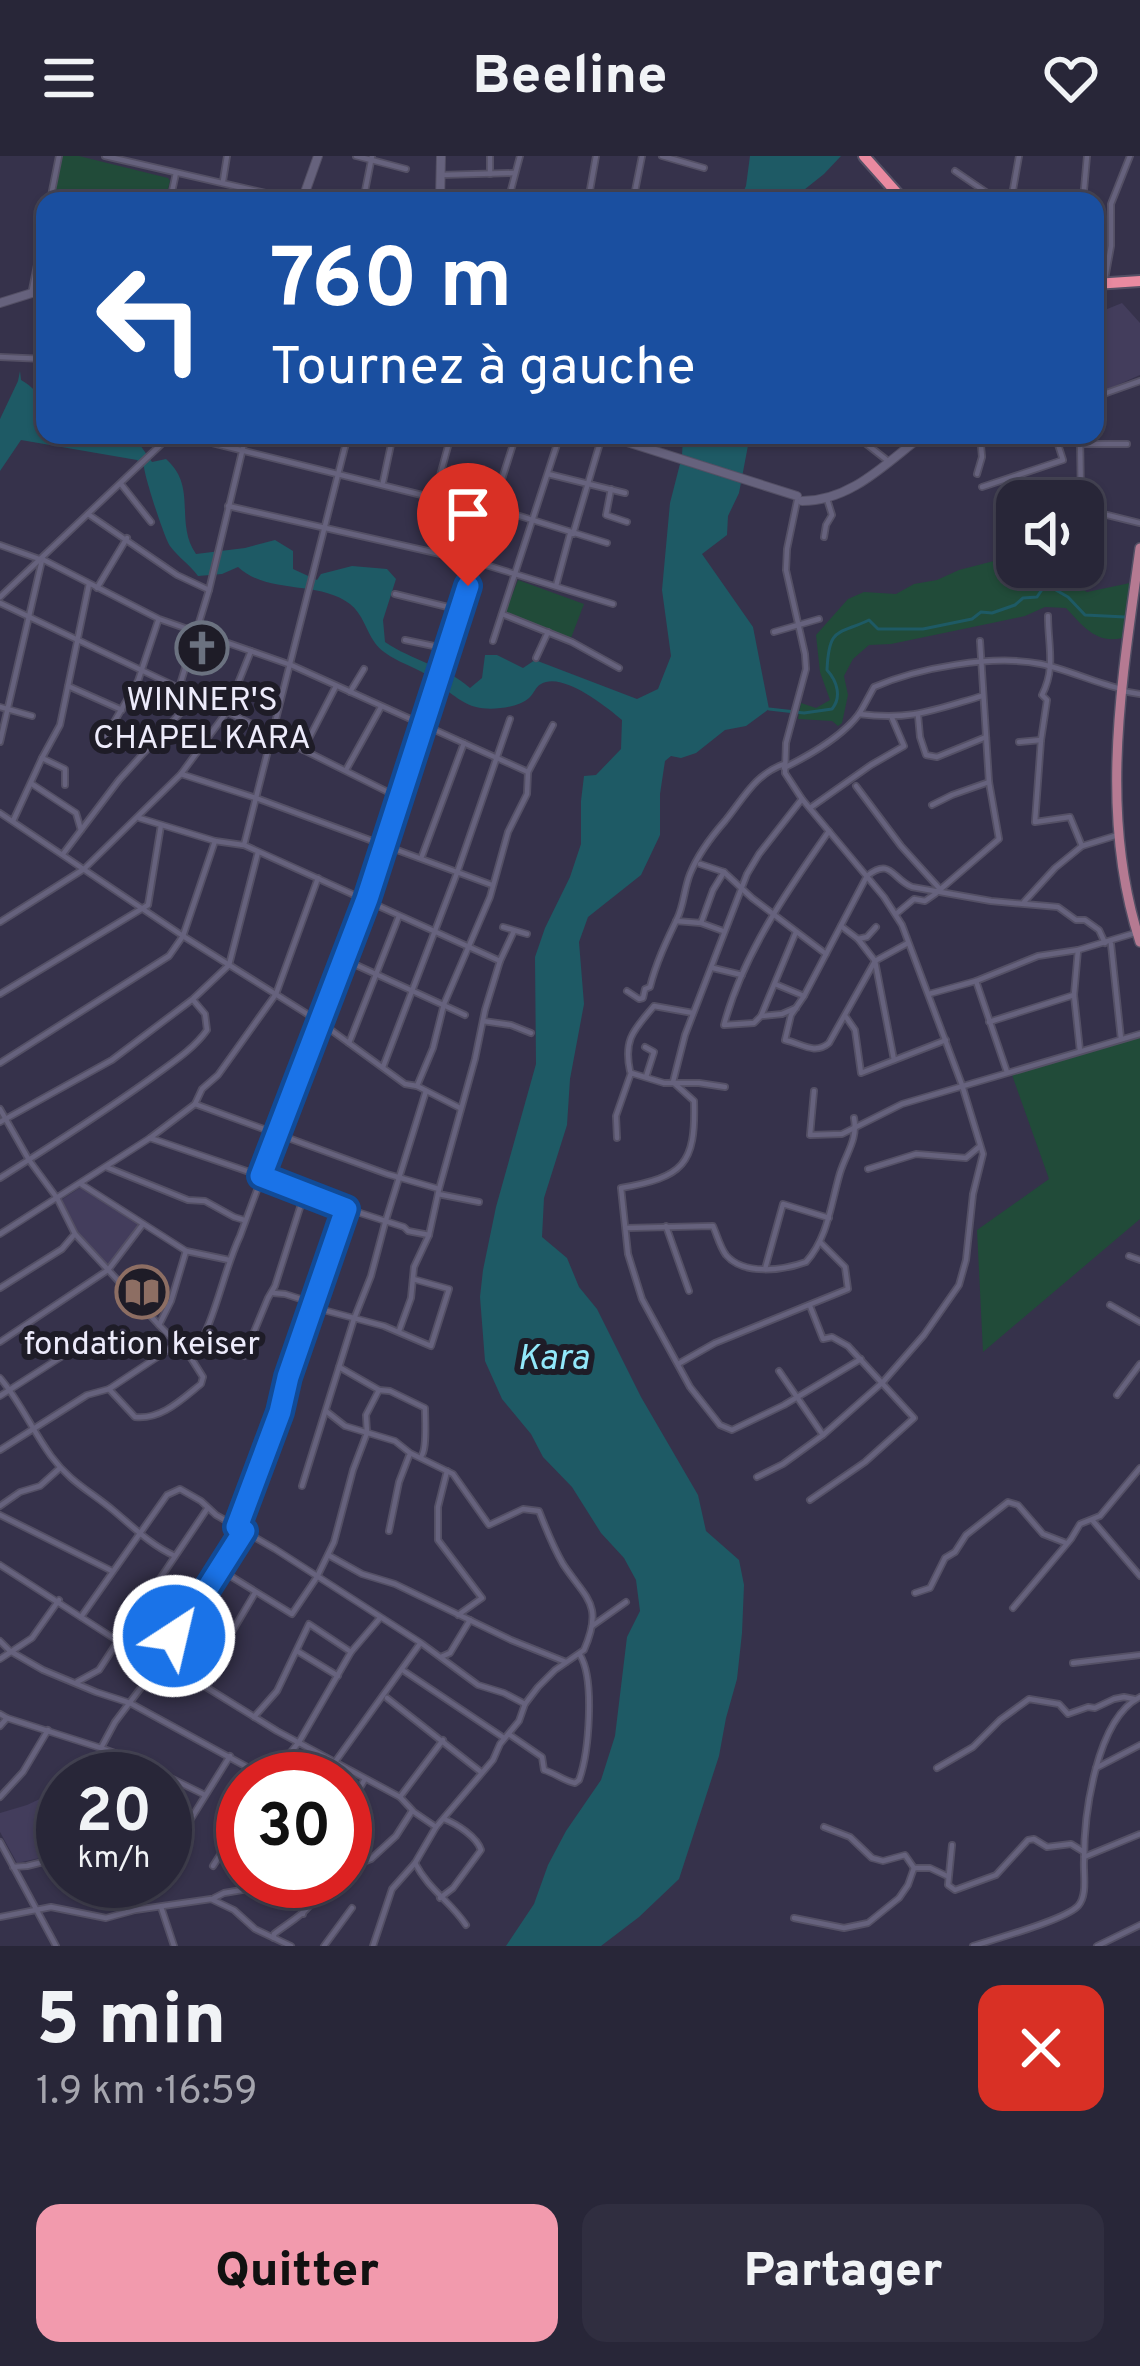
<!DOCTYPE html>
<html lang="fr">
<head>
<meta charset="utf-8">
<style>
	:root { --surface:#282638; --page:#302e40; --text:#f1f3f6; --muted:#a5a5ae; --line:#444353; --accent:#f29aad }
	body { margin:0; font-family:Overpass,sans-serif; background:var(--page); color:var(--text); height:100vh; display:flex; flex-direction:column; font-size:45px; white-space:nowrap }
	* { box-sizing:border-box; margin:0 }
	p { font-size:39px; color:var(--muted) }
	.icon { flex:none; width:66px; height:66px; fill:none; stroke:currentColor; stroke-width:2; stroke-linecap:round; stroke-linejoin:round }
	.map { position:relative; height:1790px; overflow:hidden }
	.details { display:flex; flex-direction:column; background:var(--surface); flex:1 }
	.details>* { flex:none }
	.hud { position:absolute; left:36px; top:36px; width:1068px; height:252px; border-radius:24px; box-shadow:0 3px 9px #0004,0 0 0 3px var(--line); background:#1a4fa0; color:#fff; overflow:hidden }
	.controls { position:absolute; left:996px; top:324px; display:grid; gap:24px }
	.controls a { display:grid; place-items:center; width:108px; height:108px; border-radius:24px; background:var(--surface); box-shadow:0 3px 9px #0004,0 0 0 3px var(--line); font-size:60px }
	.speed { position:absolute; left:36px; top:1596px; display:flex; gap:24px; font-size:60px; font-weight:700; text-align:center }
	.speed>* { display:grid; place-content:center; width:156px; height:156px; border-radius:50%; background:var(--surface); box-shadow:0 3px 9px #0004,0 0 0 3px var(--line); line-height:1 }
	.speed small { font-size:30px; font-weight:400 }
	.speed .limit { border:18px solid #d22; background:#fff; color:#111 }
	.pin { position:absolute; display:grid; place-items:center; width:102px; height:102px; color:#fff; margin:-123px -51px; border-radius:50% 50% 50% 0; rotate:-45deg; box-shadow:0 0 12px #0007 }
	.pin .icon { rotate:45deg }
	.me { position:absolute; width:132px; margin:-66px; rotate:35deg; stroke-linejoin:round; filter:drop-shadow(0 0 9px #0008) }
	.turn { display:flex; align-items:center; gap:42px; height:252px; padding:0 36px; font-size:54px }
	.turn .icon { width:156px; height:156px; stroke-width:2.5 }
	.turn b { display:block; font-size:84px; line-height:102px }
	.round { display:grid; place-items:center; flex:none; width:126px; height:126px; border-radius:24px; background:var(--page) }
	.summary { display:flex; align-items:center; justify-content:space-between; height:204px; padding:0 36px }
	h1 { font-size:72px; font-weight:800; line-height:90px }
	.action { display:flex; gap:24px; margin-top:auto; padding:24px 36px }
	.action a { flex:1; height:138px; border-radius:24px; background:var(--accent); color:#111; font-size:48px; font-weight:800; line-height:138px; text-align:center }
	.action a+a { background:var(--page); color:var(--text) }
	header { display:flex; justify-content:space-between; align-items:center; height:156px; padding:0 36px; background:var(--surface); font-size:54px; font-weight:800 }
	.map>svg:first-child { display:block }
</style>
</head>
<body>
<header><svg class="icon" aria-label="menu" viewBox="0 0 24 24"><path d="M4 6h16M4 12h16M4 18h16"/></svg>Beeline<svg class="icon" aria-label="heart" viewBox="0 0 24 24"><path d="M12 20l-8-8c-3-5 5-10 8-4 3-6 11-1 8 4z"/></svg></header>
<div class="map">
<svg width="1140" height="1790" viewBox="0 0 1140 1790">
	<rect width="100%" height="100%" fill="#36324b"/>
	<g fill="#433d5c">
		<path d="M1122 147 1140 167V219L1095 239V158Z"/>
		<path d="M81 1031 141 1068 109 1110 77 1077 61 1044Z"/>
		<path d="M63 1632V1697L17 1707 0 1676V1657L27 1649Z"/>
	</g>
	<g fill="#214b39">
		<path d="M62 0H79L168 22 170 25 165 45H53Z"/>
		<path d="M1017 399V411H1073L1079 431 1087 436 1130 427 1122 482C1096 488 1083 470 1066 452L1045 451 1025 460 992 467 891 488 869 489 853 503 844 520 848 539 842 567 838 570 832 565 798 563 801 547 816 552 830 544 820 516 816 479 848 443 864 436 896 438 914 428 937 424 959 414Z"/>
		<path d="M518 424 584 448 571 482 505 457Z"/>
		<path d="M1140 881V1063L983 1196 977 1074 1049 1023 1012 919Z"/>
	</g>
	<g fill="#1e5a65">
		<path d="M750 0H841L824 18 790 45H739L746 30Z"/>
		<path d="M20 215 21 224C46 239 45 251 45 279H133L152 306 166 303C198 331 174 366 196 398L245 392 275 384 293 395V413L317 424 321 418 352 410 387 413 396 423 383 464 385 486C411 504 447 511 470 532L482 522 485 499H497L523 512 535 504 637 543 658 533 671 500 662 434 670 347 682 300 683 279H750L739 337 728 360 727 379 702 398 753 471 769 553 746 570 725 574 696 597 681 602 671 600 665 605 660 638V679L641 719 588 761 579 786 584 848 570 923 567 969 544 1042 542 1081 567 1102 579 1131 597 1153 641 1241 698 1339 706 1375 739 1404 744 1429 742 1477 737 1523 726 1562 719 1600 679 1723 639 1761 601 1790H506L534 1748 548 1709 566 1675 601 1624 615 1580 627 1481 640 1455 636 1424 624 1402 601 1377 572 1331 543 1301 531 1278 502 1243 485 1205 480 1141 483 1114 496 1051 536 908 535 801 545 772 570 721 581 688V645L584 620 596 619 621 593 622 564C607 551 562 515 541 528 535 531 534 538 529 542 518 552 490 555 476 551 456 546 440 526 422 516 407 508 385 501 375 487 366 475 363 458 350 448 318 424 268 439 238 411L222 418 198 420C190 409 178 401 170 390 164 381 145 322 144 311L137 304 21 284 0 315V263L18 225Z"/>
	</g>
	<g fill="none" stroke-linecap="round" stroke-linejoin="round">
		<path stroke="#1e5a65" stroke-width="3" d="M769 553 804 557 832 553C842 541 837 525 827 514 829 470 838 479 869 464L878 473H923L972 463 981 456 992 457 1015 449 1023 442 1037 441 1043 432 1049 430 1068 441 1085 459 1125 461"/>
		<g stroke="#545065" stroke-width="8">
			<g id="street">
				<path d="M105 0 300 45"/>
				<path d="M356 0 406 13"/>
				<path d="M490 0V18"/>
				<path d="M662 0 704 12"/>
				<path d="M955 15 999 45"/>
				<path d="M440 19 514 17"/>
				<path d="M223 25 227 0"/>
				<path d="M633 42 646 45"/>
				<path d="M50 45 59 0"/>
				<path d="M170 45 176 17"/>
				<path d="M363 45 372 0"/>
				<path d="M508 45 520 0"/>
				<path d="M588 45 596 0"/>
				<path d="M633 45 642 0"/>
				<path d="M1011 45 1019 0"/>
				<path d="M1083 45 1087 0"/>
				<path d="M1105 123 1111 90V48L1130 0"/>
				<path d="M32 134 45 69"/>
				<path d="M0 201 45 203"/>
				<path d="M1095 241 1140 225"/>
				<path d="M180 279 434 342 494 352 607 387"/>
				<path d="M348 279 244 689 500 805"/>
				<path d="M417 279 446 287"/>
				<path d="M855 279 888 305"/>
				<path d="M1080 279 1081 345"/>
				<path d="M1081 288H1127"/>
				<path d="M548 318 625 337"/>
				<path d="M977 318 982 301 980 279"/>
				<path d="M383 326 393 279"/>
				<path d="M121 328 151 366"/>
				<path d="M982 331 1063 304 1055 279"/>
				<path d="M611 333 606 359 627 366"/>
				<path d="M434 342 451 279"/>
				<path d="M228 350 476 406 613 448"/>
				<path d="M1083 353 1140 367"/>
				<path d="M88 358 177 419 209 434"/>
				<path d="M573 378 602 280"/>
				<path d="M824 381 826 369 832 359 827 343"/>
				<path d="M0 389 42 404 0 586"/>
				<path d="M42 403 159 463 291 509 528 616"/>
				<path d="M556 430 570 378"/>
				<path d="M97 432 127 382"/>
				<path d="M395 438 460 454"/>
				<path d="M0 441 171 279"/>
				<path d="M0 447 179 532 400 642"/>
				<path d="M502 458 572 486 619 512"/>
				<path d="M1048 460C1048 489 1056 512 1042 539L1047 544 1041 584 1035 666 1070 661 1082 690"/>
				<path d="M774 476 819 463"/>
				<path d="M405 484 448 493"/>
				<path d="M493 485 560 279"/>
				<path d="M536 502 548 476"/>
				<path d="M68 530 122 554"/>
				<path d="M179 532 209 434 246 279"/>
				<path d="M1122 535 1140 538"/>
				<path d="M350 536 364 513"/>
				<path d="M0 551 32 560"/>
				<path d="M859 558C910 565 934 554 982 540"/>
				<path d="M918 559 920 581 926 599 937 601 986 581"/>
				<path d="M1019 586 1041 584"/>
				<path d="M100 590 138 525 158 465"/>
				<path d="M303 594 336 530"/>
				<path d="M42 602 65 613V629"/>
				<path d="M784 612C808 600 842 581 859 558 864 550 869 540 874 531 918 512 993 498 1041 508 1069 514 1095 527 1122 533"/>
				<path d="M346 614 381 551"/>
				<path d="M181 618 256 642 492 729"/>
				<path d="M32 628 76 657 81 674"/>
				<path d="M856 630 901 690 939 732"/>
				<path d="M802 643 759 698 747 718 685 879 673 926 694 945C696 1009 683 1021 621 1032L628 1098 642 1143 690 1231 720 1269 732 1274 784 1249 861 1203"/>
				<path d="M932 649 952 639 989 626"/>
				<path d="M810 652 871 609 904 590 892 562"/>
				<path d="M0 657 183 780 320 866 405 928 417 930 460 952"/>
				<path d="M139 662 215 685 243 689"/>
				<path d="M13 665 42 602 60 569 89 428"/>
				<path d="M63 698 119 624 194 542"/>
				<path d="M422 700 464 587"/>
				<path d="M700 708 724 716 752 742 826 798"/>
				<path d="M1024 746 1055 712 1082 690 1118 679"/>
				<path d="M896 758 914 743 925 745 935 738 999 683 989 626 980 485"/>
				<path d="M676 765 701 767 713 734 724 716"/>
				<path d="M0 766 84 713 181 618 226 557 251 495"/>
				<path d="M701 767 723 775"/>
				<path d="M841 770 858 783 875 805 894 904"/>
				<path d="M503 771 527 778"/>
				<path d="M858 783 867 781 876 771"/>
				<path d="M1111 788 1121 883"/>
				<path d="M1078 794 1074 839 1080 895"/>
				<path d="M343 803 465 859"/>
				<path d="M713 812 742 819"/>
				<path d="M976 825 1007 916"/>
				<path d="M775 828 804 840 867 720C891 701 892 723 912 731L991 745 1058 751 1076 764H1085L1099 774 1105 787"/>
				<path d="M627 835 639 843 643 842 645 833 650 831C656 807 666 786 677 763 684 749 684 733 690 718 698 698 711 681 725 665 744 642 754 619 784 608"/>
				<path d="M0 838 148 749 161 669"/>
				<path d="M929 838 976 825 1038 800 1078 794 1135 777"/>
				<path d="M804 840 791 859 785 884C802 888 815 899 829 887L875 805 908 787"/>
				<path d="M796 852 782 858 761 860 754 867 724 869C743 798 787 735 829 675"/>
				<path d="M761 860 796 776"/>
				<path d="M846 861 855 874 861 917 946 884"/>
				<path d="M483 865 511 869 531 877"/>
				<path d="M989 866 1074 839"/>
				<path d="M349 887 399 760"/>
				<path d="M645 891 654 896 646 921"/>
				<path d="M0 907 169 800 183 780 215 685"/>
				<path d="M383 911 457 717 510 563"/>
				<path d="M630 915C623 882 635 873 654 850L693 857"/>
				<path d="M417 930 433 892 444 848 490 741 508 676 527 638 528 616 553 569"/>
				<path d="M814 935 810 979 842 978 902 948 1140 878"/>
				<path d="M195 948 387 1018 439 1033 438 1038 479 1046"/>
				<path d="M0 953 29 1004 57 1042 75 1078 159 1169"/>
				<path d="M0 966 112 904 193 843 229 809 258 696"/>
				<path d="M150 982 195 948 202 933 218 919 276 838 318 722"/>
				<path d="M617 982 616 960 631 917 664 927H699L725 931"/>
				<path d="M106 1011 188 1044 205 1045 234 1061 244 1064"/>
				<path d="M868 1013 916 998 966 1002 979 991"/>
				<path d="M0 1022C51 990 101 958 150 923 170 908 193 894 207 874L205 858 194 845"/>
				<path d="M81 1028 186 1095 229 1104"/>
				<path d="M439 1033 475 903 485 854 500 805 514 775"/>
				<path d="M666 1070 689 1135"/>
				<path d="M626 1072 713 1070C717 1079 720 1091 726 1099 744 1120 784 1114 806 1106 828 1082 831 1047 840 1017 846 997 858 984 854 962"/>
				<path d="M0 1078 150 982 270 1023 304 1039 404 1071 408 1075 429 1079"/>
				<path d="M1129 1100 1140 1104"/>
				<path d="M765 1113 783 1048 829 1062"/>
				<path d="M0 1132 62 1093 73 1080"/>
				<path d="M273 1137 285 1138 313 1147"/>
				<path d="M1110 1149 1140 1166"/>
				<path d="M312 1151 384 1170 431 1190 449 1133 413 1123"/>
				<path d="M399 1175 411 1142 414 1111 429 1079 438 1038"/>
				<path d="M0 1186 108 1114 143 1068"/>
				<path d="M244 1200 268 1142 275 1130 304 1039"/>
				<path d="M191 1202C216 1166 222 1118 240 1080L385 689 516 279"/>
				<path d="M678 1208 715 1187 848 1133 845 1111 820 1086"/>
				<path d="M339 1211 379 1234 390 1235 425 1252C425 1263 427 1291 422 1299"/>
				<path d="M779 1215 823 1279"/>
				<path d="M0 1222C20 1245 32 1274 51 1300 70 1326 90 1335 114 1355 133 1371 152 1390 175 1400"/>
				<path d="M109 1233 135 1261C161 1264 181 1244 201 1228L203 1221 191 1202 159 1169 171 1145 186 1095"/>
				<path d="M1117 1239 1140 1208"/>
				<path d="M0 1240 61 1201"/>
				<path d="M326 1255 345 1270 395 1285 410 1297 453 1318 489 1369 523 1353 539 1355C546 1373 553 1391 563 1408 586 1443 604 1448 584 1494L555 1514 538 1531 525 1548 519 1565 500 1588 493 1604 436 1671 415 1707 392 1733 373 1790"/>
				<path d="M0 1294 87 1239 109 1233 174 1190"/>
				<path d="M447 1315 438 1351V1384L482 1442 458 1459"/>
				<path d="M757 1321 783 1308 823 1279 883 1226 924 1179 959 1129 966 1104 973 1038 983 998 962 929 902 769 884 741 802 643 785 617 786 587 806 513 805 498 786 414 787 393 797 345"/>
				<path d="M302 1330 354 1163 371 1120 385 1067 426 935"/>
				<path d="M810 1344 865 1306 914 1262 848 1190 832 1181 823 1183 810 1150"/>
				<path d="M0 1350 20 1336 40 1330 60 1312"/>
				<path d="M0 1359 112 1415"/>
				<path d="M1093 1365 1140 1420"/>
				<path d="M237 1371 280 1256 288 1221 345 1053"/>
				<path d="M389 1375 399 1326 409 1300"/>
				<path d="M328 1399 362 1418 395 1428 511 1484 566 1506"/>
				<path d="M0 1409 118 1485 207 1353"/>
				<path d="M219 1413 292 1458 317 1421 334 1386 353 1314 367 1277 366 1259 379 1234"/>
				<path d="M152 1436 190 1457"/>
				<path d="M915 1437 930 1432 945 1402 955 1396 966 1379 1008 1346 1018 1349 1043 1378 1066 1387"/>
				<path d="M1013 1452 1071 1383 1080 1368 1100 1360 1140 1312"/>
				<path d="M81 1461 167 1339 180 1333 201 1345 216 1359 275 1393 421 1487 478 1529 504 1537 525 1548"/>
				<path d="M592 1470 626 1446"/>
				<path d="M0 1485 10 1495 43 1514 96 1536 130 1547 269 1623"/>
				<path d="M297 1495 338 1520"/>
				<path d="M441 1501 450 1497 470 1464"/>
				<path d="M0 1503 32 1482 59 1444"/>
				<path d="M1073 1507 1140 1499"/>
				<path d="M159 1508 201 1528 277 1575 400 1641 414 1656 436 1671"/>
				<path d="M404 1515 504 1582"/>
				<path d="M77 1526 99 1514 118 1485"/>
				<path d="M201 1528 255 1437"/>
				<path d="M387 1542 481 1616"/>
				<path d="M0 1558 7 1562 0 1570"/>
				<path d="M254 1561 277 1535 309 1468 351 1496"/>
				<path d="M7 1562 101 1592 115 1566 159 1508 174 1480 192 1458 244 1375"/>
				<path d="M510 1579 542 1601 544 1614C555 1617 564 1625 575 1627L579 1624C589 1597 595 1523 580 1499"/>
				<path d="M101 1592 134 1604 205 1639"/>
				<path d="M335 1606 419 1489"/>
				<path d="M937 1612 973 1591 1000 1564 1029 1543 1059 1548 1068 1558 1088 1551 1095 1552 1114 1543 1124 1541 1134 1543"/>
				<path d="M1096 1612 1140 1589"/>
				<path d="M112 1623 123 1600"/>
				<path d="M269 1623 299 1586 351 1496 380 1462"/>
				<path d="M0 1641 23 1616 48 1574"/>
				<path d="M400 1641 443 1584"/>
				<path d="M345 1658 365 1623"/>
				<path d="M824 1671 850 1681 872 1702 883 1705 905 1699 914 1712H930L947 1720"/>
				<path d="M165 1681 179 1679 184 1674 230 1600"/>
				<path d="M0 1686 56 1790"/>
				<path d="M952 1689 948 1729 955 1734 996 1719 1028 1684 1034 1683 1047 1691 1071 1688 1084 1696"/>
				<path d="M1084 1701 1140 1678"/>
				<path d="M415 1707C429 1734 450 1745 466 1769"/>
				<path d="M213 1710 243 1663"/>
				<path d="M13 1711 27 1710 63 1701"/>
				<path d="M345 1713 371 1703 396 1680 412 1655"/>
				<path d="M294 1726 304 1750 303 1758"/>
				<path d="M214 1742 224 1737 296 1725"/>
				<path d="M440 1742 453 1732 481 1694C477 1681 457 1668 444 1663"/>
				<path d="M161 1751 174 1790"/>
				<path d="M0 1761 51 1751 106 1762 135 1754 211 1743 234 1754 255 1773 291 1790"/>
				<path d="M794 1762 844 1772 868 1767 899 1742 908 1729 914 1712"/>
				<path d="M274 1782V1778C296 1761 315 1754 321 1725"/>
				<path d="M324 1790 352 1752"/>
				<path d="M973 1790C995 1783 1065 1764 1078 1750 1088 1739 1083 1717 1084 1704 1084 1659 1096 1563 1140 1541"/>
				<path d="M1097 1790 1140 1769"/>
			</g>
		</g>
		<g stroke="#545065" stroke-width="10">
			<g id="secondary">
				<path d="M302 45 318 0"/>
				<path d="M440 45 441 0"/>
				<path d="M0 147 32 137 45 136"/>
				<path d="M605 279 797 340"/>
				<path d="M802 345C851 345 886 307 923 279"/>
			</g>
		</g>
		<g stroke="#545065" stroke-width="12">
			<path id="primary" d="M1140 392C1122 524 1098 657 1140 786"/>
		</g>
		<g stroke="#545065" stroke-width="14">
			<g id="highway">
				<path d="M864 0 904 45"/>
				<path d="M1095 128 1140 125"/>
			</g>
		</g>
		<use href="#street" stroke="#66627d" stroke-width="4.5"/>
		<use href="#secondary" stroke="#66627d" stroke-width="8"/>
		<use href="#primary" stroke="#b57a92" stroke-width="9"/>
		<use href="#highway" stroke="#e98aa0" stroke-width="10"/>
	</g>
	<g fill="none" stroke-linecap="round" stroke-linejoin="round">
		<g stroke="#114b97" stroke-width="30">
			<path id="route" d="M174 1480 185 1468 244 1375 237 1371 280 1256 288 1221 346 1053 261 1020 367 743 468 430"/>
		</g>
		<use href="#route" stroke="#1a73e8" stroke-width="21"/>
	</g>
	<defs>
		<g id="church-ring" transform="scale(2.7)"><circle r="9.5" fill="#1e1c27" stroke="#6b7280" stroke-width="1.5"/><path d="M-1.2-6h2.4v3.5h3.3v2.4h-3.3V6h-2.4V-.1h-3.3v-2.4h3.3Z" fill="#6b7280"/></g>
		<g id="library-ring" transform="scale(2.7)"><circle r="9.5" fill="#1e1c27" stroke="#8d6e63" stroke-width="1.5"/><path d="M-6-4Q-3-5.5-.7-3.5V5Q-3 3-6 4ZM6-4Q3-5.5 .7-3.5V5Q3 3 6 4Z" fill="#8d6e63"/></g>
	</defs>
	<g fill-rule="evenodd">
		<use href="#church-ring" x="202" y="492"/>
		<use href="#library-ring" x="142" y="1136"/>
	</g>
	<g text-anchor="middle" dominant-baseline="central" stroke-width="12" stroke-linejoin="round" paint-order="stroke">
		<g font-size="33" fill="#edebfb" stroke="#1e1c27">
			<text x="202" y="546">WINNER'S<tspan x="202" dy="38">CHAPEL KARA</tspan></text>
			<text x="142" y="1190">fondation keiser</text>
		</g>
		<g font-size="36" font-style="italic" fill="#92e8fa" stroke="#1e1c27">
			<text x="553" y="1204">Kara</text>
		</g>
	</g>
</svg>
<div class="controls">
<a><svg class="icon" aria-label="sound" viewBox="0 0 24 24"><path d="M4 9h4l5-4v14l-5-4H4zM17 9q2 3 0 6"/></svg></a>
</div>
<div class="speed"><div>20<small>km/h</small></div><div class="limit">30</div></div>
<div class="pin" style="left:468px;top:430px;background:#d93025"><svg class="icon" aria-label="arrive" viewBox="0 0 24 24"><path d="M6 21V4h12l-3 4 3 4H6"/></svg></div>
<svg class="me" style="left:174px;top:1480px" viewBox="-20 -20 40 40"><circle r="17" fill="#1a73e8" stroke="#fff" stroke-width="3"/><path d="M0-11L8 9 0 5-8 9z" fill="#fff"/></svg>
<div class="hud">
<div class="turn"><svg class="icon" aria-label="left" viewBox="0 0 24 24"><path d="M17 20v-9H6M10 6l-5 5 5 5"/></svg><div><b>760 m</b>Tournez à gauche</div></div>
</div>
</div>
<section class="details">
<div class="summary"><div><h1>5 min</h1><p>1.9 km · 16:59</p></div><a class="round" style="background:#d93025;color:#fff"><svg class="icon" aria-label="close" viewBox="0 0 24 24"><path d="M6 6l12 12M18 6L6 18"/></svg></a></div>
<div class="action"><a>Quitter</a><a>Partager</a></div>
</section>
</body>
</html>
